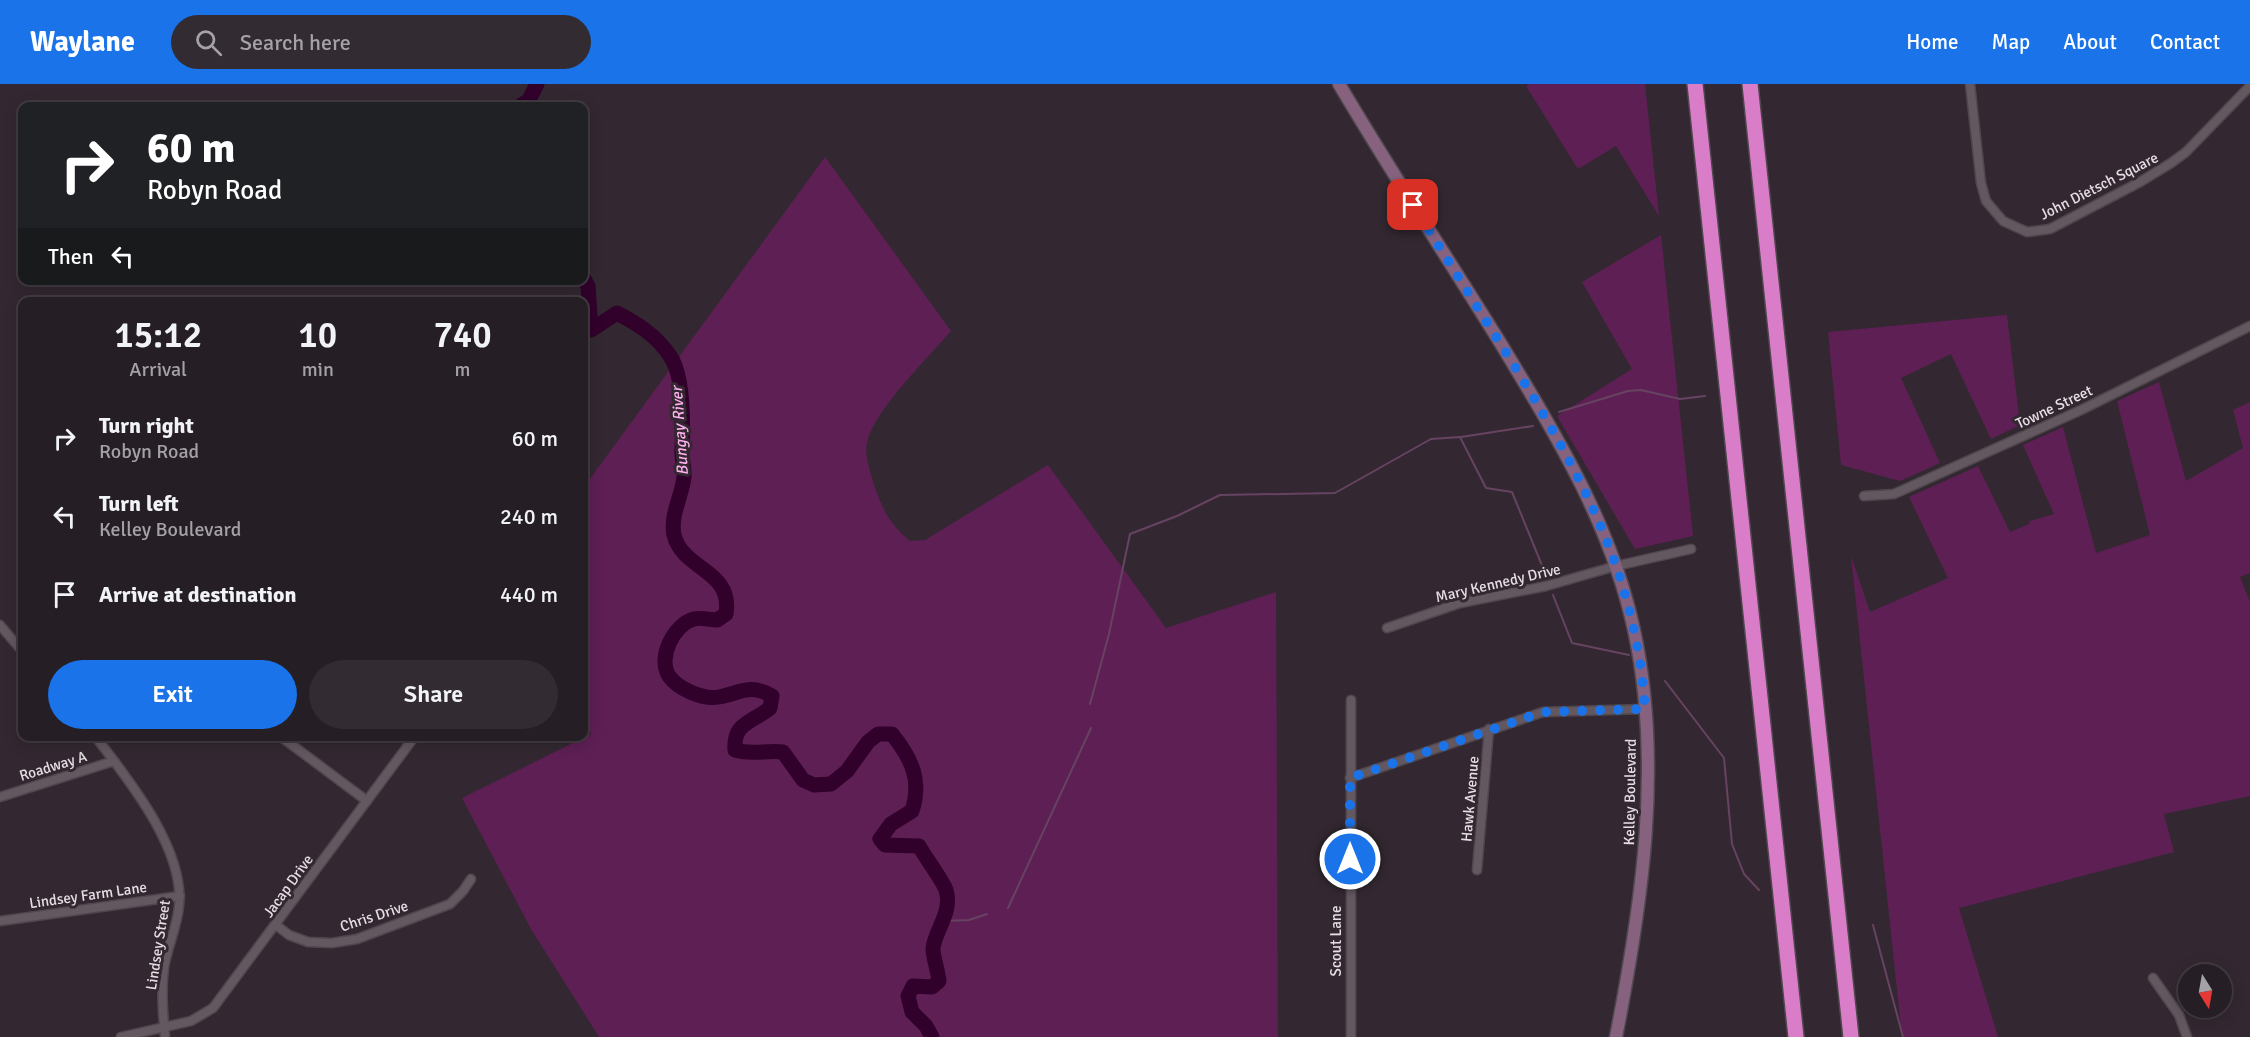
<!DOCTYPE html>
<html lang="en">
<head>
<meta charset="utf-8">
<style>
	:root { --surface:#261e25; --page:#322b32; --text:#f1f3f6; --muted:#a4a2a7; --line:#423c42; --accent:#1a73e8 }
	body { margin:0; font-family:Signika,sans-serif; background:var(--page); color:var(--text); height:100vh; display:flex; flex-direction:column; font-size:22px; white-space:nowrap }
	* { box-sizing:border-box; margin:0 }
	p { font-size:20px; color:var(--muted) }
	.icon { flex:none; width:33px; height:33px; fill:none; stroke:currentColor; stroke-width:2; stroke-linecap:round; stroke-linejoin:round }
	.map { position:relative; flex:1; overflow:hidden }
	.side { position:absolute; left:18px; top:213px; width:570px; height:444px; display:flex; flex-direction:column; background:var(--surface); border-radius:12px; box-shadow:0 3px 15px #0003,0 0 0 2px var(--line) }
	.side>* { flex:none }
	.hud { position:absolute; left:18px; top:18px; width:570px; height:183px; border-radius:12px; box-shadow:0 3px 15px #0003,0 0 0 2px var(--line); background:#202124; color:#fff; overflow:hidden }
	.needle { width:39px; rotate:169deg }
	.tools { position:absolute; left:2178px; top:880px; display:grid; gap:12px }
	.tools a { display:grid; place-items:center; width:54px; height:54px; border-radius:50%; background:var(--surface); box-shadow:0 3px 15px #0003,0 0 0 2px var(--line); font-size:30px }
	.pin { position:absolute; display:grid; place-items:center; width:51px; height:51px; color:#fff; margin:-26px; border-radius:12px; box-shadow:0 3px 9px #0006 }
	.me { position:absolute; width:66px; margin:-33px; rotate:0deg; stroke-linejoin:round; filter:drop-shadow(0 0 4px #0008) }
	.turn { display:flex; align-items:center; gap:21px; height:126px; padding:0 30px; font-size:27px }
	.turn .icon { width:78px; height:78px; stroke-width:2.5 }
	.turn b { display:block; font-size:42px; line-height:51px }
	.then { display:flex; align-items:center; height:57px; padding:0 30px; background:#0003; gap:12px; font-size:22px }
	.eta { display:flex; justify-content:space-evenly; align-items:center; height:102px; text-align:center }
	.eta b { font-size:36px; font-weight:600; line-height:42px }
	.button { display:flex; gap:12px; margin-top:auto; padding:12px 30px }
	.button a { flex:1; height:69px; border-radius:36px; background:var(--accent); color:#fff; font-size:24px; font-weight:600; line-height:69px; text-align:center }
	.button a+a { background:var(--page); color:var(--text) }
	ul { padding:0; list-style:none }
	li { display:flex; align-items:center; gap:18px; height:78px; padding:0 30px }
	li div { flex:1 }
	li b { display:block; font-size:22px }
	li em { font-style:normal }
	header { display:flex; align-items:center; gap:36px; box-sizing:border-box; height:84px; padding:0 30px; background:var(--accent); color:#fff }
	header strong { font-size:28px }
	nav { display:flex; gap:33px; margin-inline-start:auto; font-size:21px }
	.search { width:420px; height:54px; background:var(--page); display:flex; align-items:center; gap:15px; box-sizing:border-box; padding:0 21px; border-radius:33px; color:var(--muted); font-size:22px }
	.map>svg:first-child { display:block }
</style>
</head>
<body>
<header>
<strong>Waylane</strong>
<div class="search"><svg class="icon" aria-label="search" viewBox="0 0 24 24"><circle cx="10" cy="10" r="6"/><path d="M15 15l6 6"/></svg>Search here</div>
<nav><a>Home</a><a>Map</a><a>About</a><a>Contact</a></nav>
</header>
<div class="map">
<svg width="2250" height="953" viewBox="0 0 2250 953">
	<rect width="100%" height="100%" fill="#332831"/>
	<g fill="#5e1f54">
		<path d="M1530 0H1645L1659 132 1616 62 1578 85 1526 2Z"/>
		<path d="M825 73 951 247C928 274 876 324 867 358 864 371 871 391 875 404 884 428 890 440 910 457L925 456 1048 381 1166 544 1276 508 1278 953H599L531 845 462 714 591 650 584 635V403Z"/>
		<path d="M1661 151 1693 452 1635 465 1557 332 1632 285 1582 198Z"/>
		<path d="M2007 231 2020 341 1991 355 1951 270 1901 294 1940 379 1900 397 1841 381 1828 248Z"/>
		<path d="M2159 298 2186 397 2243 364 2233 326 2250 318V489L2240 493 2250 518V712L2164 730 2174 768 1959 824 1998 953H1902L1851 472 1870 528 1948 494 1909 413 1978 382 2010 448 2029 440 2030 437 2054 430 2023 361 2063 343 2096 469 2150 451 2117 317Z"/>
	</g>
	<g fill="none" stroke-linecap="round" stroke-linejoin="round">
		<g stroke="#674362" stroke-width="2">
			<path d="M1559 328 1628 307 1641 306 1680 315 1705 312"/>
			<path d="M1461 353 1533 342"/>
			<path d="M1553 511 1572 559 1629 571"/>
			<path d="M1665 597 1724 674 1732 760 1744 790 1759 806"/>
			<path d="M1090 620 1109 550 1130 450 1177 432 1220 411 1335 409 1431 355 1460 353 1486 404 1512 408 1543 484"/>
			<path d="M1008 824 1091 644"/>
			<path d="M944 837 969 836 987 830"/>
			<path d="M1873 841 1903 953"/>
		</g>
		<g stroke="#31012b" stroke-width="15">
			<path d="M520 22 529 16 537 0"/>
			<path d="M584 195 588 202 591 246 617 229C638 240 657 252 670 272 684 291 683 343 682 366 681 374 685 384 684 393 682 412 670 431 674 451 683 487 733 485 726 530L717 536C710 536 700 533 694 535 674 540 657 574 669 592 678 605 703 616 719 613 741 609 749 599 772 612L770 624C751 639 733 639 735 666 751 671 766 666 783 668L803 696 814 701 831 700 847 687 868 658 878 650H892C912 675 922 697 912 727L891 740 880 755 885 761 919 762C925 773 943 797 946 806 953 829 934 847 933 865 933 873 938 887 939 897L932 903 913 902 908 912 912 928 926 942 932 953"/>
		</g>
		<g stroke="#50464d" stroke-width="11">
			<g id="minor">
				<path d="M1970 0 1981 99 1986 117 2003 137 2027 148 2050 145 2140 98 2171 79 2186 68 2250 2"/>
				<path d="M1864 412 1894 410 2081 326 2250 242"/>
				<path d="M0 541 22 567"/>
				<path d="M1387 544 1460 519 1546 502 1616 482 1691 465"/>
				<path d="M95 652C128 695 185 765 179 822 177 844 167 863 164 884 161 907 163 930 165 953"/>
				<path d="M280 652 367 717"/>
				<path d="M1350 694 1543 628 1645 625"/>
				<path d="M0 713 114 677"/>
				<path d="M1477 786 1489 645"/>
				<path d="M0 837 180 812"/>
				<path d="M276 841 289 851 308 858 332 859 357 855 450 820 463 807 471 795"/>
				<path d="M2153 894 2179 931 2187 953"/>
				<path d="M121 953 191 937 213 924 415 652"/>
				<path d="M1351 953V616"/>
			</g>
		</g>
		<g stroke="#50464d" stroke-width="15">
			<path id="secondary" d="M1339 0C1391 88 1447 173 1501 260 1556 351 1611 440 1634 546 1663 680 1642 820 1616 953"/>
		</g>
		<g stroke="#50464d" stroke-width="18">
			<g id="motorway">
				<path d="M1695 0 1796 953"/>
				<path d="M1750 0 1851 953"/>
			</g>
		</g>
		<use href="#minor" stroke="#635760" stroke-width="8"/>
		<use href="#secondary" stroke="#86627f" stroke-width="12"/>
		<use href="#motorway" stroke="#d97dc8" stroke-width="15"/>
	</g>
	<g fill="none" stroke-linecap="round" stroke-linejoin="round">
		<path stroke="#1a73e8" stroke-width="10" stroke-dasharray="0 18" d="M1350 775V694L1543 628 1645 625C1636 491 1583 395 1515 283 1481 229 1447 175 1413 121"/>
	</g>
	<g text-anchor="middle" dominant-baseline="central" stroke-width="6" stroke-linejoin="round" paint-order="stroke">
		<g font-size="15" fill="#e5dee3" stroke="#332831">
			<text transform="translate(2099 102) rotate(-27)">John Dietsch Square</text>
			<text transform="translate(2054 323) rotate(-25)">Towne Street</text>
			<text transform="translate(1498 499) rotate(-13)">Mary Kennedy Drive</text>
			<text transform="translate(53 682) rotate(-17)">Roadway A</text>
			<text transform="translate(1630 708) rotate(-89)">Kelley Boulevard</text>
			<text transform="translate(1470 715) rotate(-85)">Hawk Avenue</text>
			<text transform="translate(288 802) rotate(-54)">Jacap Drive</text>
			<text transform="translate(88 811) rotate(-8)">Lindsey Farm Lane</text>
			<text transform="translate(374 832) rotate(-18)">Chris Drive</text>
			<text transform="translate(1336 857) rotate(-90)">Scout Lane</text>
			<text transform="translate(158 861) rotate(-81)">Lindsey Street</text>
		</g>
		<g font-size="16" font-style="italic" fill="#feb1ee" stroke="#332831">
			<text transform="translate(680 347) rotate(-94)">Bungay River</text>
		</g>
	</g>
</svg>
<div class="tools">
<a><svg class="needle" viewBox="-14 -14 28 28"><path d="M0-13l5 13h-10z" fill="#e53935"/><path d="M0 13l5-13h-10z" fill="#a4a2a7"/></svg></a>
</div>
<div class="pin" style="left:1413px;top:121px;background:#d93025"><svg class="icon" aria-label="arrive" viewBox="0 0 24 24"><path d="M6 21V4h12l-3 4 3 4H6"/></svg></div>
<svg class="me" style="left:1350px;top:775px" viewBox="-20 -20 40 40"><circle r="17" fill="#1a73e8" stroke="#fff" stroke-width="3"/><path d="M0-11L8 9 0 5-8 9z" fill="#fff"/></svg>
<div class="hud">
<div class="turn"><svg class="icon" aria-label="right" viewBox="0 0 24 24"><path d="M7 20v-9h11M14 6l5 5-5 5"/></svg><div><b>60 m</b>Robyn Road</div></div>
<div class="then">Then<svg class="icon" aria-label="left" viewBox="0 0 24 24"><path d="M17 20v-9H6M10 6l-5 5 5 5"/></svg></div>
</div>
<section class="side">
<div class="eta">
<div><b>15:12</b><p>Arrival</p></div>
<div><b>10</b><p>min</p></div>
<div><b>740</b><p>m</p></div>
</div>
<ul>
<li><svg class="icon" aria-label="right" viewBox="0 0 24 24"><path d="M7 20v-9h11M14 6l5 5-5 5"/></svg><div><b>Turn right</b><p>Robyn Road</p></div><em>60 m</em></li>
<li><svg class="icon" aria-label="left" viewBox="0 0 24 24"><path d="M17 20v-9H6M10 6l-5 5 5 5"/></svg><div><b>Turn left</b><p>Kelley Boulevard</p></div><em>240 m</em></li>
<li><svg class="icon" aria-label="arrive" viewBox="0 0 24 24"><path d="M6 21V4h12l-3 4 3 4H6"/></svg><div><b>Arrive at destination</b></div><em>440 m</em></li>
</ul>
<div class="button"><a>Exit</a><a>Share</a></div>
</section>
</div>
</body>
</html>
